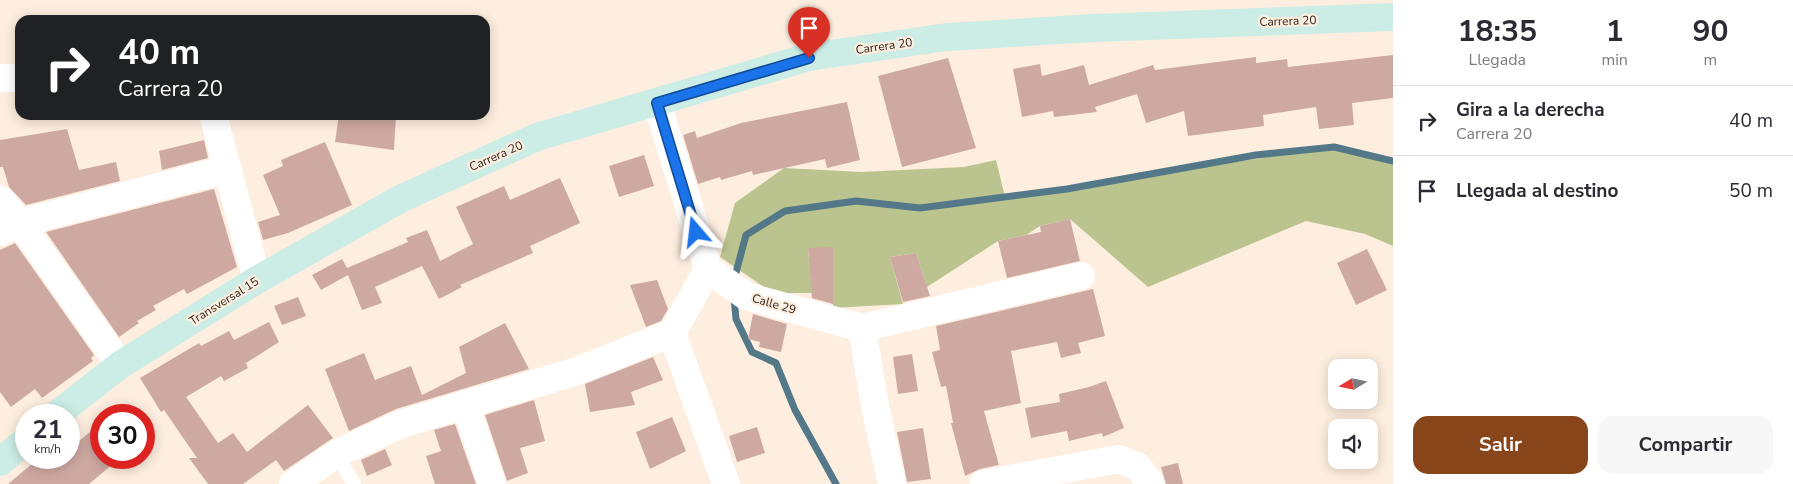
<!DOCTYPE html>
<html lang="es">
<head>
<meta charset="utf-8">
<style>
	:root { --surface:#fff; --page:#f7f7f7; --text:#2b2b33; --muted:#7c7c81; --line:#e1e1e2; --accent:#89451a }
	body { margin:0; font-family:"Nunito Sans",sans-serif; background:var(--page); color:var(--text); height:100vh; display:flex; flex-direction:column; font-size:19px; white-space:nowrap }
	* { box-sizing:border-box; margin:0 }
	p { font-size:16px; color:var(--muted) }
	.icon { flex:none; width:28px; height:28px; fill:none; stroke:currentColor; stroke-width:2; stroke-linecap:round; stroke-linejoin:round }
	.map { position:relative; flex:1; overflow:hidden }
	.side { display:flex; flex-direction:column; background:var(--surface); width:400px }
	.side>* { flex:none }
	.top-card { position:absolute; left:15px; top:15px; width:475px; height:105px; border-radius:15px; box-shadow:0 2px 12px #0003; background:#202124; color:#fff; overflow:hidden }
	.needle { width:32px; rotate:260deg }
	.tools { position:absolute; left:1328px; top:359px; display:grid; gap:10px }
	.tools a { display:grid; place-items:center; width:50px; height:50px; border-radius:10px; background:var(--surface); box-shadow:0 2px 12px #0003; font-size:25px }
	.speed { position:absolute; left:15px; top:404px; display:flex; gap:10px; font-size:25px; font-weight:700; text-align:center }
	.speed>* { display:grid; place-content:center; width:65px; height:65px; border-radius:50%; background:var(--surface); box-shadow:0 2px 12px #0003; line-height:1 }
	.speed small { font-size:12px; font-weight:400 }
	.speed .limit { border:8px solid #d22; background:#fff; color:#111 }
	.pin { position:absolute; display:grid; place-items:center; width:42px; height:42px; color:#fff; margin:-51px -21px; border-radius:50% 50% 50% 0; rotate:-45deg; box-shadow:0 0 5px #0007 }
	.pin .icon { rotate:45deg }
	.me { position:absolute; width:55px; margin:-28px; rotate:343deg; stroke-linejoin:round; filter:drop-shadow(0 0 4px #0008) }
	.turn { display:flex; align-items:center; gap:18px; height:105px; padding:0 20px; font-size:22px }
	.turn .icon { width:65px; height:65px; stroke-width:2.5 }
	.turn b { display:block; font-size:35px; line-height:42px }
	.eta { display:flex; justify-content:space-evenly; align-items:center; height:85px; text-align:center }
	.eta b { font-size:30px; font-weight:700; line-height:35px }
	.cta { display:flex; gap:10px; margin-top:auto; padding:10px 20px }
	.cta a { flex:1; height:58px; border-radius:15px; background:var(--accent); color:#fff; font-size:20px; font-weight:700; line-height:58px; text-align:center }
	.cta a+a { background:var(--page); color:var(--text) }
	ul { padding:0; list-style:none }
	li { display:flex; align-items:center; gap:15px; height:70px; padding:0 20px; border-top:1px solid var(--line) }
	li div { flex:1 }
	li b { display:block; font-size:19px }
	li em { font-style:normal }
	main { display:flex; flex:1; min-height:0 }
	.map>svg:first-child { display:block }
</style>
</head>
<body>
<main>
<div class="map">
<svg width="1393" height="484" viewBox="0 0 1393 484">
	<rect width="100%" height="100%" fill="#feeedf"/>
	<path fill="#bbc48e" d="M1334 147 1393 161V246L1365 234 1306 221 1148 287 1070 219 1040 226 1026 235 998 241 927 287 916 253 890 257 903 304 833 308 832 248H808L812 293H773L720 257 735 203 784 168 861 172 964 167 996 160 1005 197Z"/>
	<g fill="none" stroke-linecap="round" stroke-linejoin="round">
		<g stroke="#537989" stroke-width="7">
			<path d="M734 280 746 235 785 211 856 201 920 208 1067 189 1256 155 1334 147 1393 161"/>
			<path d="M734 298 736 319 752 352 776 363 795 410 836 484"/>
		</g>
	</g>
	<g fill="#cea9a2">
		<path d="M1393 55V98L1352 103 1354 125 1319 129 1316 107 1263 115 1264 126 1188 136 1184 111 1146 123 1137 94 1095 107 1097 112 1054 117 1053 111 1022 117 1013 69 1040 64 1042 76 1084 65 1089 85 1153 65 1155 70 1256 57V63L1287 59 1288 67Z"/>
		<path d="M948 58 976 148 902 167 878 76Z"/>
		<path d="M847 102 860 160 827 168 825 159 753 175 752 171 721 180 720 177 698 184 683 135 695 131 697 138 741 123Z"/>
		<path d="M339 115H396L394 150 335 142Z"/>
		<path d="M67 129 79 170 116 162 120 181 26 205 9 187 3 167H0V140Z"/>
		<path d="M204 140 208 158 162 170 159 151Z"/>
		<path d="M325 142 352 205 288 233 263 240 258 222 280 215 263 175 283 166 281 160Z"/>
		<path d="M644 155 654 186 619 197 609 166Z"/>
		<path d="M560 178 580 223 530 246 533 253 460 285 462 287 439 299 422 266 375 287 382 303 362 310 348 275 321 290 312 275 342 259 347 268 408 242 406 238 427 230 440 261 473 244 456 207 504 186 510 200Z"/>
		<path d="M214 189 237 267 187 294 184 289 153 306 156 310 137 321 139 323 119 337 46 232Z"/>
		<path d="M1070 219 1080 261 1007 278 998 241 1041 232 1040 226Z"/>
		<path d="M15 243 94 355 91 358 93 361 42 398 35 389 11 407 0 392V250Z"/>
		<path d="M833 247V304L812 298 808 248Z"/>
		<path d="M1367 249 1387 290 1356 305 1337 263Z"/>
		<path d="M916 253 930 296 903 302 890 257Z"/>
		<path d="M657 280 668 309 661 321 646 327 630 285Z"/>
		<path d="M1093 289 1105 336 1078 343 1081 353 1061 358 1057 342 1011 351 1021 403 984 411 999 465 980 469 965 476 951 423H953L946 386 941 387 932 352 940 350 936 326Z"/>
		<path d="M298 297 306 316 282 325 274 306Z"/>
		<path d="M753 314 787 324 781 352 759 347 760 342 748 339Z"/>
		<path d="M269 322 279 342 246 363 248 368 224 381 221 376 186 397 218 443 233 433 247 452 308 405 333 438 284 471 276 460 243 484H208L189 458H197L164 410 161 412 140 378 199 343 201 346 229 331 234 340Z"/>
		<path d="M505 323 529 369 396 409 349 431 325 369 364 353 375 380 411 366 422 395 466 373 459 347Z"/>
		<path d="M912 354 918 391 898 394 893 357Z"/>
		<path d="M653 357 663 380 631 392 635 405 590 412 585 384Z"/>
		<path d="M1106 381 1124 428 1103 437 1102 433 1069 441 1067 431 1031 438 1025 408 1060 402 1059 394 1089 387Z"/>
		<path d="M534 400 545 441 520 448 528 473 507 481 485 415Z"/>
		<path d="M672 417 686 451 650 469 636 432Z"/>
		<path d="M101 423V458H120L89 484H8L39 458H69V449Z"/>
		<path d="M455 424 476 484H435L426 456 441 451 434 430Z"/>
		<path d="M757 427 765 453 737 462 729 436Z"/>
		<path d="M923 428 931 479 907 482 897 432Z"/>
		<path d="M385 449 392 465 367 476 361 460Z"/>
		<path d="M1178 463 1183 484H1166L1161 467Z"/>
	</g>
	<g fill="none" stroke-linecap="round" stroke-linejoin="round">
		<path stroke="#fff" stroke-width="14" d="M336 454 354 484"/>
		<g stroke="#fff" stroke-width="28">
			<path d="M0 78H20"/>
			<path d="M657 103 708 269 746 296 862 328 875 406 892 484"/>
			<path d="M213 115 257 280"/>
			<path d="M0 199 20 223 120 365"/>
			<path d="M0 232 20 223 228 169"/>
			<path d="M708 269 672 333 726 484"/>
			<path d="M862 328 1081 276"/>
			<path d="M465 404 492 484"/>
			<path d="M293 484 336 454 401 424 574 372 672 333"/>
			<path d="M983 484 1119 459 1138 467 1151 484"/>
		</g>
		<g stroke="#ccece6" stroke-width="28">
			<path d="M56 415 120 365 257 280 400 199 537 137 809 57 947 37 1094 28 1393 17"/>
			<path d="M0 462 26 440"/>
		</g>
	</g>
	<g fill="none" stroke-linecap="round" stroke-linejoin="round">
		<g stroke="#114b97" stroke-width="12">
			<path id="route" d="M696 232 657 103 809 58"/>
		</g>
		<use href="#route" stroke="#1a73e8" stroke-width="9"/>
	</g>
	<g text-anchor="middle" dominant-baseline="central" stroke-width="4.5" stroke-linejoin="round" paint-order="stroke">
		<g font-size="12" fill="#271e15" stroke="#feeedf">
			<text transform="translate(1288 21) rotate(-2)">Carrera 20</text>
			<text transform="translate(884 46) rotate(-8)">Carrera 20</text>
			<text transform="translate(496 156) rotate(-24)">Carrera 20</text>
			<text transform="translate(224 301) rotate(-32)">Transversal 15</text>
			<text transform="translate(774 304) rotate(16)">Calle 29</text>
		</g>
	</g>
</svg>
<div class="tools">
<a><svg class="needle" viewBox="-14 -14 28 28"><path d="M0-13l5 13h-10z" fill="#e53935"/><path d="M0 13l5-13h-10z" fill="#7c7c81"/></svg></a>
<a><svg class="icon" aria-label="sound" viewBox="0 0 24 24"><path d="M4 9h4l5-4v14l-5-4H4zM17 9q2 3 0 6"/></svg></a>
</div>
<div class="speed"><div>21<small>km/h</small></div><div class="limit">30</div></div>
<div class="pin" style="left:809px;top:58px;background:#d93025"><svg class="icon" aria-label="arrive" viewBox="0 0 24 24"><path d="M6 21V4h12l-3 4 3 4H6"/></svg></div>
<svg class="me" style="left:696px;top:232px" viewBox="-20 -20 40 40"><path d="M0-17L14 15 0 8-14 15z" fill="#1a73e8" stroke="#fff" stroke-width="4"/></svg>
<div class="top-card">
<div class="turn"><svg class="icon" aria-label="right" viewBox="0 0 24 24"><path d="M7 20v-9h11M14 6l5 5-5 5"/></svg><div><b>40 m</b>Carrera 20</div></div>
</div>
</div>
<section class="side">
<div class="eta">
<div><b>18:35</b><p>Llegada</p></div>
<div><b>1</b><p>min</p></div>
<div><b>90</b><p>m</p></div>
</div>
<ul>
<li><svg class="icon" aria-label="right" viewBox="0 0 24 24"><path d="M7 20v-9h11M14 6l5 5-5 5"/></svg><div><b>Gira a la derecha</b><p>Carrera 20</p></div><em>40 m</em></li>
<li><svg class="icon" aria-label="arrive" viewBox="0 0 24 24"><path d="M6 21V4h12l-3 4 3 4H6"/></svg><div><b>Llegada al destino</b></div><em>50 m</em></li>
</ul>
<div class="cta"><a>Salir</a><a>Compartir</a></div>
</section>
</main>
</body>
</html>
